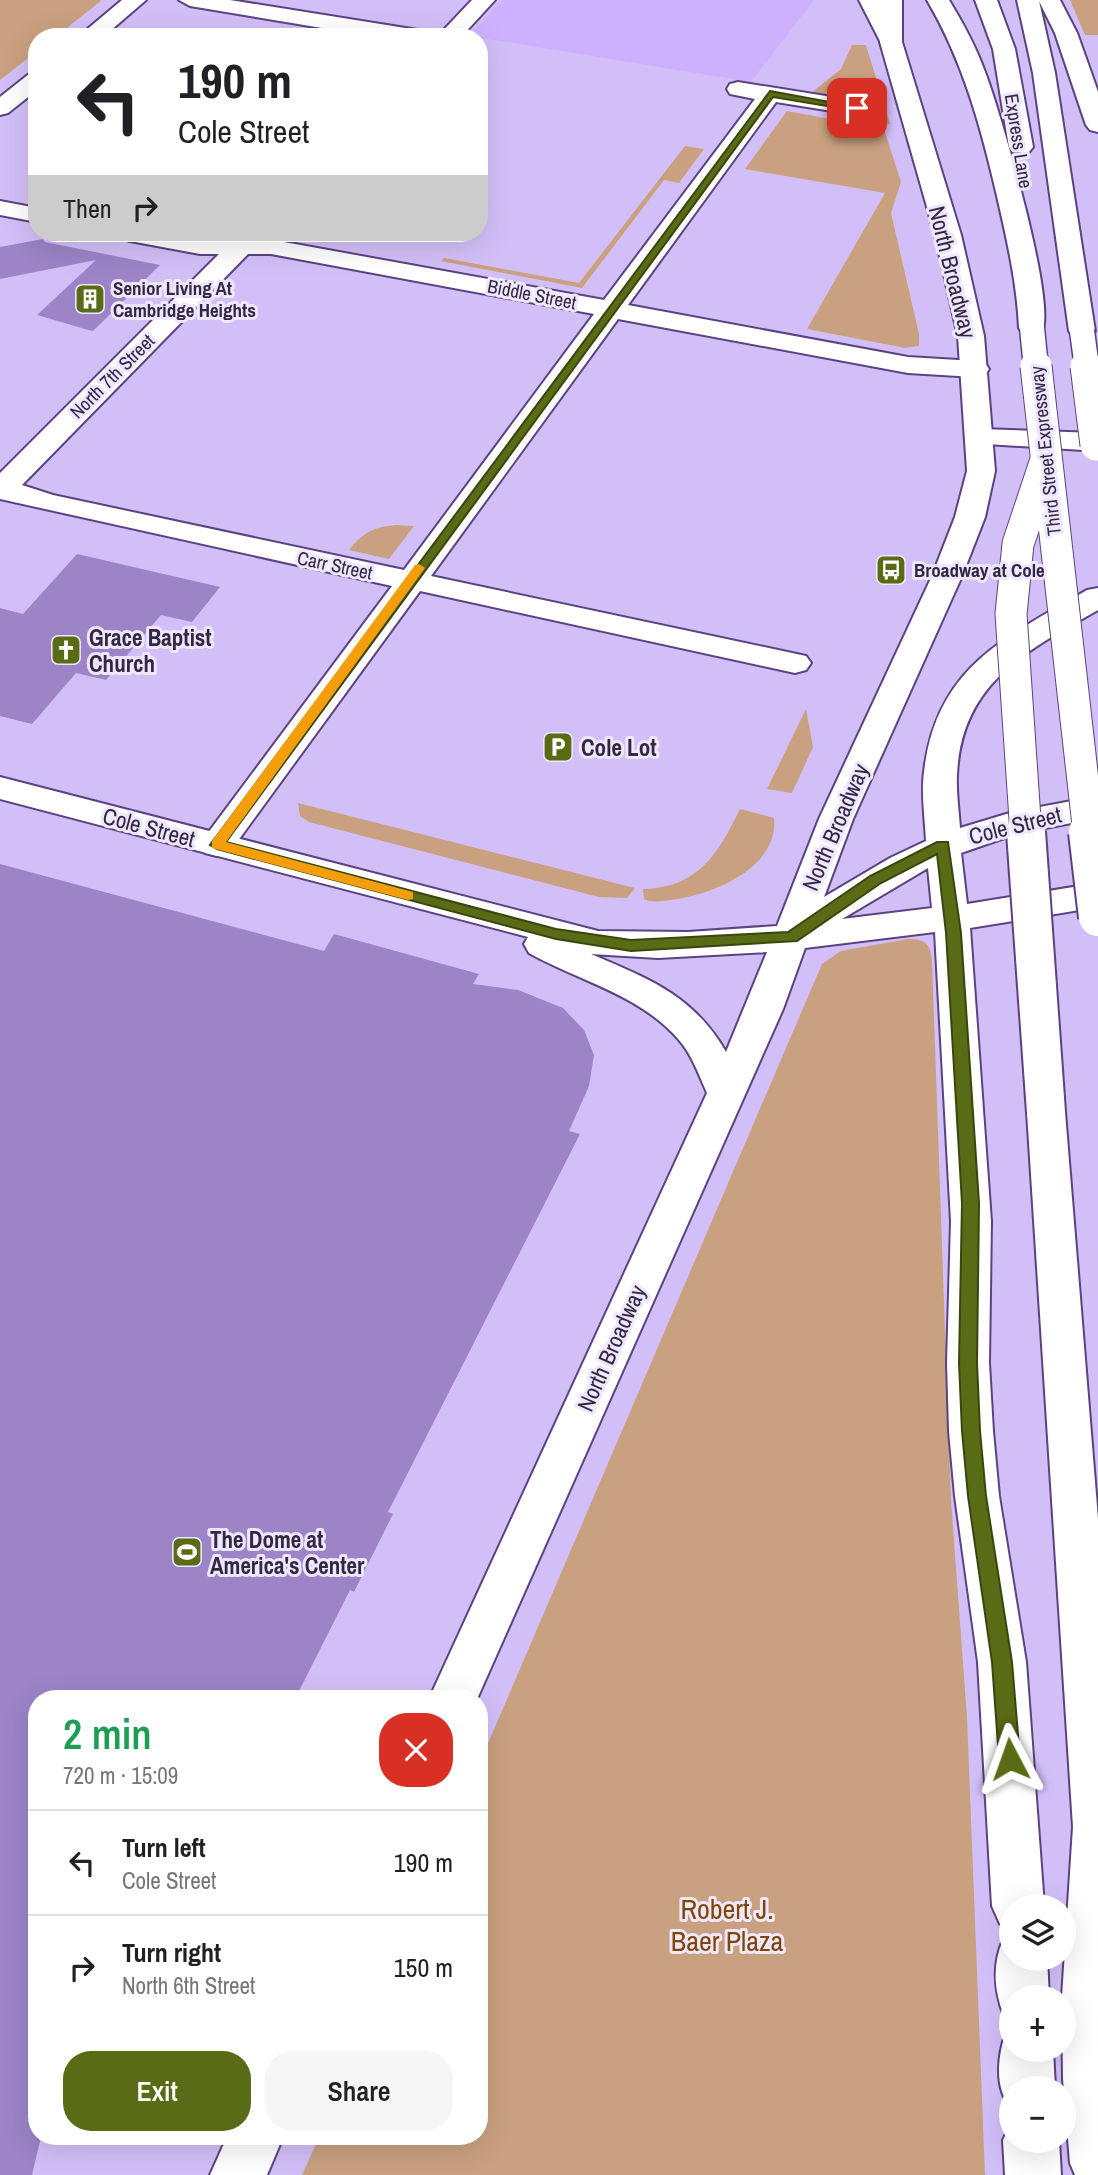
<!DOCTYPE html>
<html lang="en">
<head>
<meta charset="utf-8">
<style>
	:root { --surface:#fff; --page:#f6f6f6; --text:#202124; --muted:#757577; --line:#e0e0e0; --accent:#5a6b16 }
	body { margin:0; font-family:"Archivo Narrow",sans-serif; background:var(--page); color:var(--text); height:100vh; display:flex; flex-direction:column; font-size:26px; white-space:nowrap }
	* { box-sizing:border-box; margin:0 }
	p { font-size:23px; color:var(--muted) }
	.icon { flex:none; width:38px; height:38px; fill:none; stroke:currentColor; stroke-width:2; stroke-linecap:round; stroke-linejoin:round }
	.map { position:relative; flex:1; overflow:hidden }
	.drawer { position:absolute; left:28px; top:1690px; width:460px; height:455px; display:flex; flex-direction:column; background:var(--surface); border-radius:28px; box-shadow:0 7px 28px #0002 }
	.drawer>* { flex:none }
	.hud { position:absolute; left:28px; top:28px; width:460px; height:214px; border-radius:28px; box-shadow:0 7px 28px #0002; background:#fff; color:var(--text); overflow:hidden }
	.tools { position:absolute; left:999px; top:1894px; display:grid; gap:14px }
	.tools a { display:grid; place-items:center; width:77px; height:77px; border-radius:50%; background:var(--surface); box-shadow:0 7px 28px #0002; font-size:35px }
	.pin { position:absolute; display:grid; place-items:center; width:60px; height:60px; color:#fff; margin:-30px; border-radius:14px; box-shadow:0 4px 10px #0006 }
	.me { position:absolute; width:77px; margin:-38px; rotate:356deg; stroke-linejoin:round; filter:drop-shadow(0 0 5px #0008) }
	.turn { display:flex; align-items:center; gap:24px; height:147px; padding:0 35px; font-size:32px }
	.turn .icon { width:91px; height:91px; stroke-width:2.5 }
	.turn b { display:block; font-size:49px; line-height:60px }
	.then { display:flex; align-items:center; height:66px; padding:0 35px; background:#0003; gap:14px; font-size:26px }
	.round { display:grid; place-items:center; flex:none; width:74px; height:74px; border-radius:28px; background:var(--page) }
	.head { display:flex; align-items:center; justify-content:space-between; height:119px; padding:0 35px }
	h1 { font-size:42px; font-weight:600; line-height:52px; color:#1e9e55 }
	.primary-button { display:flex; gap:14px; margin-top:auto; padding:14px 35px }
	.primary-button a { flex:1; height:80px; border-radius:28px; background:var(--accent); color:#fff; font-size:28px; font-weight:600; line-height:80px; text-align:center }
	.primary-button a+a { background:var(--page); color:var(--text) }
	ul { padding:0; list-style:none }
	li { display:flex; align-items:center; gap:21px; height:105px; padding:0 35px; border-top:2px solid var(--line) }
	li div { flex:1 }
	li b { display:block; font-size:26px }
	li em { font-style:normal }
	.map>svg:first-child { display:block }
</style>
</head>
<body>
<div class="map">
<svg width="1098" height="2175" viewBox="0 0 1098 2175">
	<rect width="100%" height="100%" fill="#d3bff8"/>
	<path fill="#cdb1fe" d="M502 0H814L751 82 469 36Z"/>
	<g fill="#c9a180">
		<path d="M0 0H100L101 1 55 37H37V51L0 80Z"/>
		<path d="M1070 0H1098V35H1085Z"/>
		<path d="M852 45H866L890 124 877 122 869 100 811 93 841 69Z"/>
		<path d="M787 111 884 129 901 182 891 213 919 334V346L905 348 807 329 885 193 745 169Z"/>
		<path d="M685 146 704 149 679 183 664 180 582 288 441 261 444 258 579 283Z"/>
		<path d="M396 525 414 526 389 559 349 550C363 532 374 527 396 525Z"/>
		<path d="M806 709 813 747 792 793 767 789Z"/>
		<path d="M298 803 635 888 627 898 599 897 309 822 300 816Z"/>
		<path d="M740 809 774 818C779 867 715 893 677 899 666 900 654 904 644 899L643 889C698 888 718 854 740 809Z"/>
		<path d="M908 939C926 939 930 944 932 961L951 1500 967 1717 985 2175H302L319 2137H480V1762L822 964 841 951Z"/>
	</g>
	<g fill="#9c84c7">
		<path d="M43 239 45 242 160 265 93 331 85 329 37 315 96 260 0 279V247Z"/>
		<path d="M77 554 220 587 192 622 161 615 106 680 76 673 32 724 0 716V608L23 614Z"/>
		<path d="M0 864 324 951 334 934 479 974 473 984 518 990 563 1008 584 1030 594 1055 589 1086 569 1131 580 1134 388 1512 393 1514 354 1592 350 1590 295 1699H37V2137H41L32 2175H0Z"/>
	</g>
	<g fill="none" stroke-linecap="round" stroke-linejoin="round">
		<g stroke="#5b4381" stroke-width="4">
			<g id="street">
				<path d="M122 0H146L103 37H78Z"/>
				<path d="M179 0H230L418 30 429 37H376L190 6Z"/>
				<path d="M472 0H495L461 37H437Z"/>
				<path d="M37 72V90L8 113 0 115V97L29 74Z"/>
				<path d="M738 82 857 101 865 103 869 108 865 113 857 115 776 102 628 305 908 357 975 361 985 363 989 369 985 375 975 377 908 373 618 319 431 576 806 656 811 663 806 670 795 673 420 591 229 853 217 856 205 853 200 845 205 837 392 586 0 499V473L219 254H200L130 241 121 238 118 233C157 233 195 238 234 238L240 233H260L262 238 604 300 755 99 730 94 727 89 730 84ZM248 254H271L594 314 404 570 53 495 22 485Z"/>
				<path d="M0 201 37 208V222L0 215Z"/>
			</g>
		</g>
		<g stroke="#5b4381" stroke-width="4">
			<path id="secondary" d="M981 429 1098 433V451L971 443 967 437 971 431Z"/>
		</g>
		<g stroke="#5b4381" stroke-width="4">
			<g id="primary">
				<path d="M880 0H902V42L961 235 984 336 995 471 985 517 962 576 853 819 824 897 890 858 926 841C925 819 921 794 924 772 936 667 1005 638 1087 590L1098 588V610C1027 651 961 682 957 775 956 792 959 811 960 828L1013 812 1098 796V818L1019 833 961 853 967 904 1098 883V907L970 928 991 1221 989 1363 993 1431 999 1496 1026 1662 1044 1906H1012V1928L1000 1924 992 1906 978 1662 955 1496 949 1431 947 1363 951 1221 935 932 805 948 783 1009 477 1699H429L707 1093C699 1075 692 1055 679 1040 641 995 579 981 529 953L524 944 528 937 0 799V777L598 931 688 932 777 926 819 819 932 576 955 517 967 471 958 336 935 235 880 42ZM928 868 932 908 842 919ZM767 952 726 1052C693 995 649 979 591 954L658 958Z"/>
				<path d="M1012 1936V1958H1047L1049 1997H1012V2019L1004 2016C994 1990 992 1965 1003 1940Z"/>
				<path d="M1012 2028V2049H1053L1055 2088H1012V2108C993 2090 998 2052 1007 2030Z"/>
				<path d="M1012 2121V2140H1059L1061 2175H1005L1003 2140Z"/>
				<path d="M227 2137H283L267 2175H210Z"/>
			</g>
		</g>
		<g stroke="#5b4381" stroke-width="4">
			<g id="highway">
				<path d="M859 0H881L902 42 899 47H883Z"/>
				<path d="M927 0H949C963 23 976 47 985 72 999 108 1059 308 1041 334H1023L1019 328C1017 283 1007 240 997 196 981 127 963 61 927 0Z"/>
				<path d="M975 0H997L1015 49 1033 147 1029 152H1013L1009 147 993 49Z"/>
				<path d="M1017 0H1060L1077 33 1098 92V132L1090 130 1086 125 1055 33 1039 1 1055 73 1095 331 1091 337H1073L1069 331 1033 73Z"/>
				<path d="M1046 1098 1060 1102 1065 1112 1098 1519V2175H1075L1070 2163 1063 2079 1062 1997 1073 1827 1027 1112 1032 1102Z"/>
			</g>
		</g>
		<use href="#street" fill="#fff" fill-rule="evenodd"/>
		<use href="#secondary" fill="#fff" fill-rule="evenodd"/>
		<use href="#primary" fill="#fff" fill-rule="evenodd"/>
		<use href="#highway" fill="#fff" fill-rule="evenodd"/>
		<g stroke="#5b4381" stroke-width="27" stroke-linecap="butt">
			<g id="highway-bridge-far2">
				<path d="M1032 328 1036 368"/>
				<path d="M1082 331 1087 368"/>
			</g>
		</g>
		<g stroke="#5b4381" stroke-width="33" stroke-linecap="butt">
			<g id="highway-bridge-far1">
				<path d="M1036 366 1089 834"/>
				<path d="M1086 366 1096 445"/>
				<path d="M1026 834 1011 614 1018 544 1046 460"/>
			</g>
		</g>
		<g stroke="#5b4381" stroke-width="42" stroke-linecap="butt">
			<g id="highway-bridge">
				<path d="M1026 832 1046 1112"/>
				<path d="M1088 832 1098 917"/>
			</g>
		</g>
		<use href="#highway-bridge-far2" stroke="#fff" stroke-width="24"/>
		<use href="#highway-bridge-far1" stroke="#fff" stroke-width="31"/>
		<use href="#highway-bridge" stroke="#fff" stroke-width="38"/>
	</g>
	<path fill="#5a6b16" stroke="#3a460e" stroke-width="2" d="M770 91 862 108 857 111 773 97 226 842 556 929 631 940 788 932 870 876 937 842H948L961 933 979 1203 977 1363 980 1431 986 1496 1012 1662 1020 1759 1017 1766 1010 1769 1002 1766 999 1759 992 1662 968 1496 962 1431 959 1363 962 1203 946 933 937 854 881 883 797 941 631 951 556 939 217 849 210 845Z"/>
	<path fill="#f59e0b" d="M419 564 425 568 226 842 413 892V899L408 900 212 848V841L415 565Z"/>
	<defs>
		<g id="building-square" transform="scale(1.575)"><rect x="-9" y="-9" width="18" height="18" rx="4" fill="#5a6b16" stroke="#eee7fd"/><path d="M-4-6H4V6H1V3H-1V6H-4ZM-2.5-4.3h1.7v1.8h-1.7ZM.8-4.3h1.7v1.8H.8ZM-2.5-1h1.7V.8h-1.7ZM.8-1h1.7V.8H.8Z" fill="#fff"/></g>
		<g id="bus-square" transform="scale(1.575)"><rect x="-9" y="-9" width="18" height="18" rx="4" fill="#5a6b16" stroke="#eee7fd"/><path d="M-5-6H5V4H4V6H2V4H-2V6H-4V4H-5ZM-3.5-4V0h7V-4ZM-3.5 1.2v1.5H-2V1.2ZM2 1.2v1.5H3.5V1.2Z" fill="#fff"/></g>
		<g id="church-square" transform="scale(1.575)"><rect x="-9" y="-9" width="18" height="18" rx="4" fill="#5a6b16" stroke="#eee7fd"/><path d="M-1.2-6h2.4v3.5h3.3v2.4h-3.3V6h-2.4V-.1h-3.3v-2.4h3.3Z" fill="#fff"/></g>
		<g id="parking-square" transform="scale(1.575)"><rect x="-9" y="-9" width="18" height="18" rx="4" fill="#5a6b16" stroke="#eee7fd"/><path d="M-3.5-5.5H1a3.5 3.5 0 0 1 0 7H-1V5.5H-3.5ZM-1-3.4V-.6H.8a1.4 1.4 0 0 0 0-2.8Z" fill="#fff"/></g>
		<g id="stadium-square" transform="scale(1.575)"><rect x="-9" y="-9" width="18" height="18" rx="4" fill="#5a6b16" stroke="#eee7fd"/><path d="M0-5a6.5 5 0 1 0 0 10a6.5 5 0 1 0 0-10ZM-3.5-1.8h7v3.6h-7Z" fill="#fff"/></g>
	</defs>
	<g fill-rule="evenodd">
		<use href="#building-square" x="90" y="299"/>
		<use href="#bus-square" x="891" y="570"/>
		<use href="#church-square" x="66" y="650"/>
		<use href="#parking-square" x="558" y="747"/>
		<use href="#stadium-square" x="187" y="1552"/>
	</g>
	<g text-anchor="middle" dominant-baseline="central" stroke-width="6" stroke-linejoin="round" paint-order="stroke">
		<g font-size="19" fill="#322843" stroke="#eee7fd">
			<text transform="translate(1019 141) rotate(81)">Express Lane</text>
			<text transform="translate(532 294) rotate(11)">Biddle Street</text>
			<text transform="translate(112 376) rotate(-45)">North 7th Street</text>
			<text transform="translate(1045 451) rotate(-96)">Third Street Expressway</text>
			<text transform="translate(335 565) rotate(12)">Carr Street</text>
		</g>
		<g font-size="19" font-weight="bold" fill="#322843" stroke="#eee7fd" text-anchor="start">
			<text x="113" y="288">Senior Living At<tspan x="113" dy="22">Cambridge Heights</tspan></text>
			<text x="914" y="570">Broadway at Cole</text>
		</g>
		<g font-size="23" fill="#322843" stroke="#eee7fd">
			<text transform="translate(953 272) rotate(76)">North Broadway</text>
			<text transform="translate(1015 825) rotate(-14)">Cole Street</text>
			<text transform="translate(149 827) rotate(15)">Cole Street</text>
			<text transform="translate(835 827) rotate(-67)">North Broadway</text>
			<text transform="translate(611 1348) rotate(-66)">North Broadway</text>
		</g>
		<g font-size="23" font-weight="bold" fill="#322843" stroke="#eee7fd" text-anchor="start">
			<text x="89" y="637">Grace Baptist<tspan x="89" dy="26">Church</tspan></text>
			<text x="581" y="747">Cole Lot</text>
			<text x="210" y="1539">The Dome at<tspan x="210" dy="26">America's Center</tspan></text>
		</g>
		<g font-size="28" fill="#7f4603" stroke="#eee7fd">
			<text x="727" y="1909">Robert J.<tspan x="727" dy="32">Baer Plaza</tspan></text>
		</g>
	</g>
</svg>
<div class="tools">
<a><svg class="icon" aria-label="layers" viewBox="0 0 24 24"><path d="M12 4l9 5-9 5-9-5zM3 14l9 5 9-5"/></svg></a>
<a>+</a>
<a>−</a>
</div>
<div class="pin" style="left:857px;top:108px;background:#d93025"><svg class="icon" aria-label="arrive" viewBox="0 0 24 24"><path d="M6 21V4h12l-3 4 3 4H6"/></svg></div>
<svg class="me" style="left:1010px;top:1759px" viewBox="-20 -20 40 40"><path d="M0-17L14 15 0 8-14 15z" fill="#5a6b16" stroke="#fff" stroke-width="4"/></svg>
<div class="hud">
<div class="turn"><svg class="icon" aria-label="left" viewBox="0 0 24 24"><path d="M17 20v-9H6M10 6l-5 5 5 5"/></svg><div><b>190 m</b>Cole Street</div></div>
<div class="then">Then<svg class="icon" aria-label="right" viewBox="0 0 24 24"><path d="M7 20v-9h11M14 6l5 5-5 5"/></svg></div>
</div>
<section class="drawer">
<div class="head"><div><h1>2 min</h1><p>720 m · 15:09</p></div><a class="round" style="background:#d93025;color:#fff"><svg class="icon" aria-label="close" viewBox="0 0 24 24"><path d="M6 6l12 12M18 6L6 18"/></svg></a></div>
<ul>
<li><svg class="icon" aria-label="left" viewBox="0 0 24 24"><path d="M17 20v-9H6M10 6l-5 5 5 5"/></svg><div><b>Turn left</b><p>Cole Street</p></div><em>190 m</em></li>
<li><svg class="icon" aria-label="right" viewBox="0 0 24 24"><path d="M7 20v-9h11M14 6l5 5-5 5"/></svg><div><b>Turn right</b><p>North 6th Street</p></div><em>150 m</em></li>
</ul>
<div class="primary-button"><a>Exit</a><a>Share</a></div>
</section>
</div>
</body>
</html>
